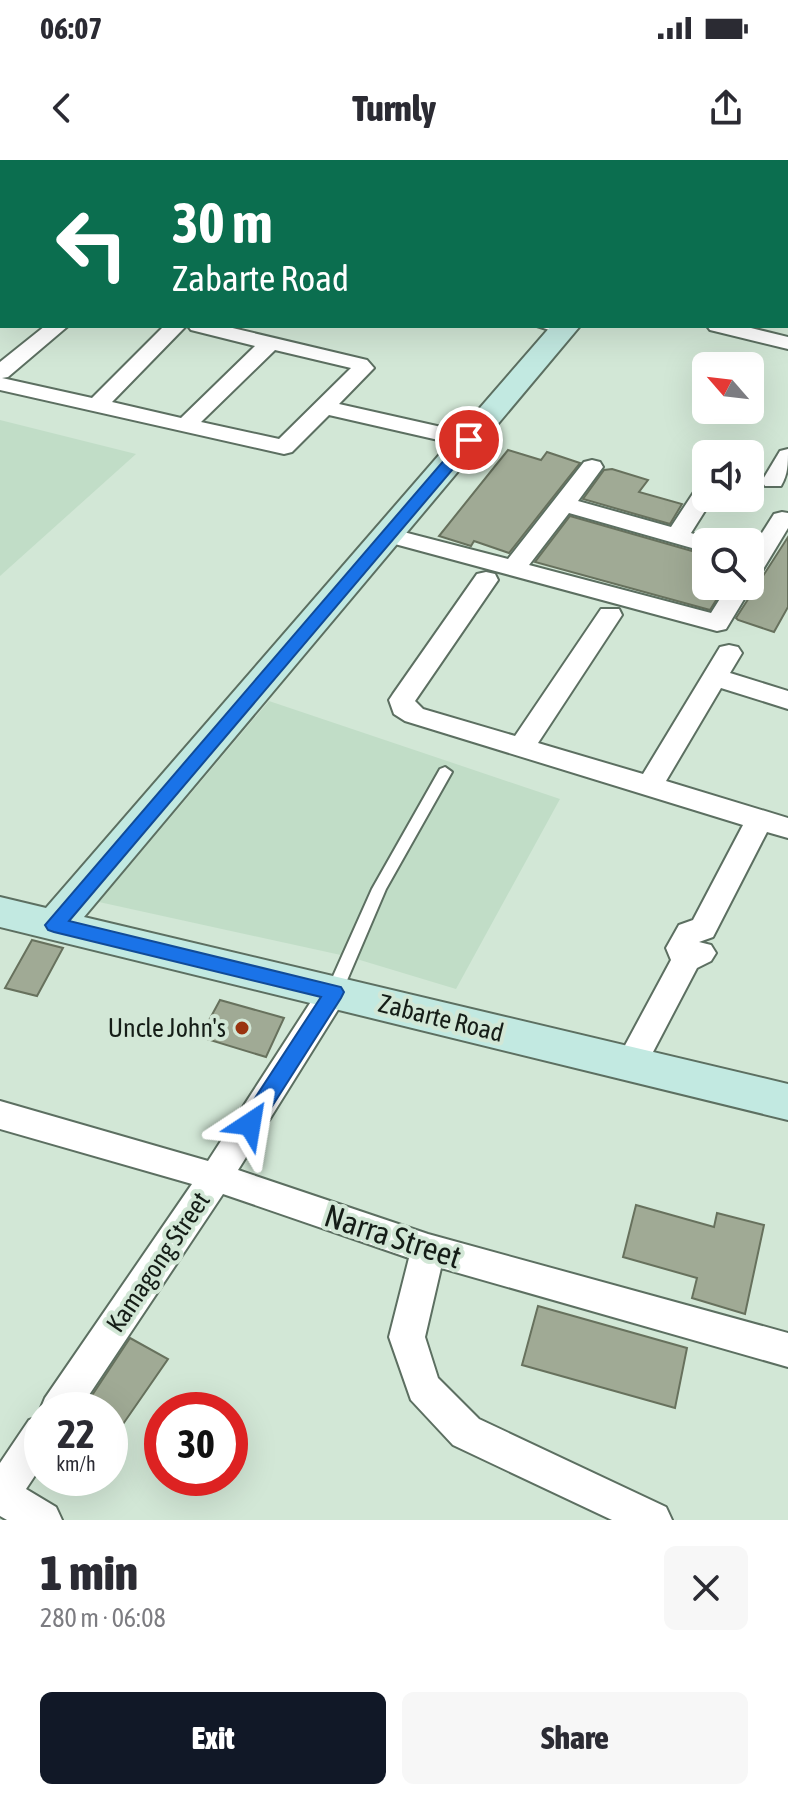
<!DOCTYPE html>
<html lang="en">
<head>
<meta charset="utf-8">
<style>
	:root { --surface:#fff; --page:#f7f7f7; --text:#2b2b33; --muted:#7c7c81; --accent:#111827 }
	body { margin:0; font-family:"Asap Condensed",sans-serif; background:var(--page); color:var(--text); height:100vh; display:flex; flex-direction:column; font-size:30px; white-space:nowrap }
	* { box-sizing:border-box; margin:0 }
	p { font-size:26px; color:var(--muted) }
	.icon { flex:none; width:44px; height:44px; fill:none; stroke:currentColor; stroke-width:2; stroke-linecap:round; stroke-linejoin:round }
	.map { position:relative; height:1360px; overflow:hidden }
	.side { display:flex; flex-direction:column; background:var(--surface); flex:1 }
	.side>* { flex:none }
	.top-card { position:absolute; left:0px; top:0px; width:788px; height:168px; box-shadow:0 8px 32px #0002; background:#0b6e4f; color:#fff; overflow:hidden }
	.needle { width:52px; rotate:298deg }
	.controls { position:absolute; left:692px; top:192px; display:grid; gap:16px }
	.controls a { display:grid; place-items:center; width:72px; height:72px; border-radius:12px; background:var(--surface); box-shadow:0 8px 32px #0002; font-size:40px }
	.speed { position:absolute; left:24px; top:1232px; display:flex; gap:16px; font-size:40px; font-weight:700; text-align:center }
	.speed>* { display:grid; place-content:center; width:104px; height:104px; border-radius:50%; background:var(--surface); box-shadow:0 8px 32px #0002; line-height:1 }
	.speed small { font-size:20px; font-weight:400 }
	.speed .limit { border:12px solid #d22; background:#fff; color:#111 }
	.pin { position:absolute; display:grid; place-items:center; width:68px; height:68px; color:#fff; margin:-34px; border:4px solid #fff; border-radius:50%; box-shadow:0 2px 8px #0007 }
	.me { position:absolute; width:88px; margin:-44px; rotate:33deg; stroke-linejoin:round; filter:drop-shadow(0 0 6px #0008) }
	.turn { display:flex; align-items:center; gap:28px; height:168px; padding:0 40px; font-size:36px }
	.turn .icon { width:104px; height:104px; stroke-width:2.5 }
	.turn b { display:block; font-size:56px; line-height:68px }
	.round { display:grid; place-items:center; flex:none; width:84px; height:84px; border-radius:12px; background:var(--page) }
	.headline { display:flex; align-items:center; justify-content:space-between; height:136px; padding:0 40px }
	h1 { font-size:48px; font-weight:800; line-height:60px }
	.button { display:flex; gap:16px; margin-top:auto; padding:16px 40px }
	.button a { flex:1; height:92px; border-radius:12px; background:var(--accent); color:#fff; font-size:32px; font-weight:800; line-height:92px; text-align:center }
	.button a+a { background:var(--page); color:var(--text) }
	.status { display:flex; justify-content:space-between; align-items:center; height:56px; padding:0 40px; background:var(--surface); direction:ltr }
	.status svg { height:22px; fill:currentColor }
	header { display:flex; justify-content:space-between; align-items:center; height:104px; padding:0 40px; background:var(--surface); font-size:36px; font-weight:800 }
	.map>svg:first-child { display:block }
</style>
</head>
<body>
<div class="status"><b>06:07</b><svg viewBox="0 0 49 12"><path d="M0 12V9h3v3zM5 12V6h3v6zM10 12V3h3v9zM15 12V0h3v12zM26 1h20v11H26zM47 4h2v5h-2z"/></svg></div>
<header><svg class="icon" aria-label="back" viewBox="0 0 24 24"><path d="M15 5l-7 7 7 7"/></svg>Turnly<svg class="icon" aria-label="share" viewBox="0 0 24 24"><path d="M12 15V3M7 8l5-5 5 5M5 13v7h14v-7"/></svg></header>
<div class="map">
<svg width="788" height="1360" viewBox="0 0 788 1360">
	<rect width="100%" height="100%" fill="#d2e7d6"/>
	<g fill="#c1ddc7">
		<path d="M0 260 136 294 0 416Z"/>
		<path d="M269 541 560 639 456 829 350 797 99 742Z"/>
	</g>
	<g fill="#a0aa95" stroke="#67715d" stroke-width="2">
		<path d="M508 290 541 300 547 292 580 303 509 393 474 381 471 386 439 376Z"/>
		<path d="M612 309 648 320 639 332 682 344 670 364 583 339 604 310Z"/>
		<path d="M570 356 706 395V426L723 429 710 450 535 402Z"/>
		<path d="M788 377V447L774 472 738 460 736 458Z"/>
		<path d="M32 780 63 788 37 836 5 828Z"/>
		<path d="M220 840 284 858 266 897 200 877Z"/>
		<path d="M636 1045 714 1067 717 1053 764 1065 745 1154 692 1138 697 1118 623 1097Z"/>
		<path d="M538 1146 687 1188 675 1248 522 1205Z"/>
		<path d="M130 1178 168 1199 121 1267 110 1260V1250H92L85 1246Z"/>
	</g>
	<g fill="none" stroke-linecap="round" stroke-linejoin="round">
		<g stroke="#5c6f61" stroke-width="4">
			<g id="lane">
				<path d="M537 166H554L567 171 562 174Z"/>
				<path d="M445 607 452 612 386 729 342 832 339 836 334 838 329 836 326 832 372 729 440 609Z"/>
			</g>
		</g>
		<g stroke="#5c6f61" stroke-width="4">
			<g id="street">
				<path d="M788 65V78L786 79V66Z"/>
				<path d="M45 166H68L8 217 2 218 92 238 164 166H186L112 242 181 258 255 186 191 170 188 166H224L367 200 374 208 339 244 477 275 480 280 469 287 329 255 292 292 284 294 0 230V202ZM275 190 351 208 279 279 201 262Z"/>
				<path d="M707 166H743L788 177V189L710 170Z"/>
				<path d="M788 289C788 304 788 314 781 326H765L762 321 780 291Z"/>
				<path d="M592 300 600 302 603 307 578 341 671 367 694 332 706 331V338H713L691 373 716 382H706V392L569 353 529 405 711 453 728 426H750V423L752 426 726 469 717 471 380 380 376 375 380 370 388 368 508 399 584 302Z"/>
				<path d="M782 352 788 353V368L759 416 750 419V392L774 354Z"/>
				<path d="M486 412 495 414 498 420 415 541 423 549 515 576 601 449H619L622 455 538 583 643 614 720 487 729 485 738 487 742 493 730 513 788 531V549L721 528 666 621 788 658V678L767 672 713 777 699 782 711 785 716 793 711 801 697 808 642 913 631 917 620 913 615 904 671 800 666 788 679 765 693 760 743 665 405 561 394 554 389 540 393 534 477 414Z"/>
				<path d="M334 820 345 823 349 832 238 1010 428 1074 788 1173V1207L441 1108 425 1177 438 1218 479 1259 666 1347 672 1360H612L453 1285 411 1240 389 1177 409 1098 223 1034 79 1250H42V1255L40 1250 45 1238 192 1024 0 969V941L208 1001 323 823Z"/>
				<path d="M42 1255V1305L26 1329 56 1347 62 1360H7L0 1356V1303L29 1260Z"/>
			</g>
		</g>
		<g stroke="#5c6f61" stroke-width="4">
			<path id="secondary" d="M551 166H580L84 757 788 924V960L0 767V737L46 748Z"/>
		</g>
		<use href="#lane" fill="#fff" fill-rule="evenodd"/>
		<use href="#street" fill="#fff" fill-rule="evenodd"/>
		<use href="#secondary" fill="#c2e9e1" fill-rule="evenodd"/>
	</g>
	<path fill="#1a73e8" stroke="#114b97" stroke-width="2" d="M469 275 477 280 475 283 69 761 341 827 344 832 341 838 257 970 250 973 242 970 239 964 242 958 321 837 54 772 48 770 45 765 464 277Z"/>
	<circle fill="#9a330f" stroke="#d2e7d6" stroke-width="3" cx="242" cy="868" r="8"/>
	<g text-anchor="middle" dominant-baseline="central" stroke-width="8" stroke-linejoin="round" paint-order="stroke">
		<g font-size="26" fill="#151d17" stroke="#d2e7d6">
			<text transform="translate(441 858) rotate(14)">Zabarte Road</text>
			<text transform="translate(158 1102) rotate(-56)">Kamagong Street</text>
		</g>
		<g font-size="26" fill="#151d17" stroke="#d2e7d6" text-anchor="end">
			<text x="226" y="868">Uncle John's</text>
		</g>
		<g font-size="32" fill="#151d17" stroke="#d2e7d6">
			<text transform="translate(393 1076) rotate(18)">Narra Street</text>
		</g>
	</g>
</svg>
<div class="controls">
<a><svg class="needle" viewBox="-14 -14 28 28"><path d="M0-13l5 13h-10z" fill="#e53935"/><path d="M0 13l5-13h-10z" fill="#7c7c81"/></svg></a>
<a><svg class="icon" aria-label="sound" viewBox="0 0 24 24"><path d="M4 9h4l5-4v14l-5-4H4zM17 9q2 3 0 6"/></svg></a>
<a><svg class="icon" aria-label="search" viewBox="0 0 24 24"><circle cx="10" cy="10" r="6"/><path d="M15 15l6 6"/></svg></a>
</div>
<div class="speed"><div>22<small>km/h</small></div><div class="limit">30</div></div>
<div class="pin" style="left:469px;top:280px;background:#d93025"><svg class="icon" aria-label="arrive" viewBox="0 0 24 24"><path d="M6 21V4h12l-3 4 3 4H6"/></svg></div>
<svg class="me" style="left:250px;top:964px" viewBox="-20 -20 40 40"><path d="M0-17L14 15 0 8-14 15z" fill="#1a73e8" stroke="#fff" stroke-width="4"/></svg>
<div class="top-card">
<div class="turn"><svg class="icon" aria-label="left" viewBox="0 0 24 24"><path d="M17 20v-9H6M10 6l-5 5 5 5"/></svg><div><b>30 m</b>Zabarte Road</div></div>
</div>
</div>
<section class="side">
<div class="headline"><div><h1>1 min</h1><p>280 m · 06:08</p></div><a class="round"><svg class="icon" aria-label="close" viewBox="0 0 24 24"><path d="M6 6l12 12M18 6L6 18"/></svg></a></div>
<div class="button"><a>Exit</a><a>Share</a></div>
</section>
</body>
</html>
